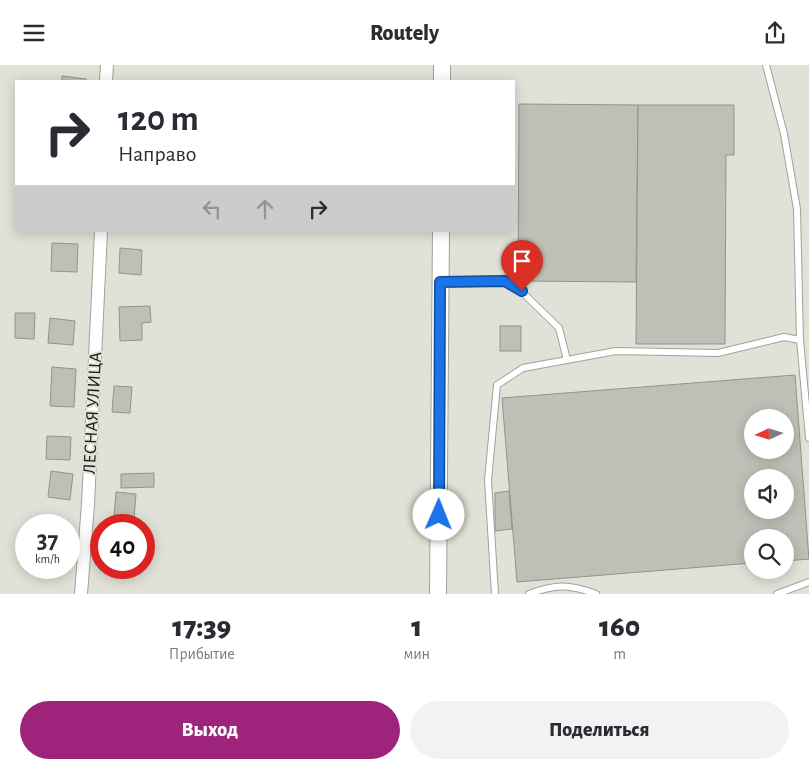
<!DOCTYPE html>
<html lang="ru">
<head>
<meta charset="utf-8">
<style>
	:root { --surface:#fff; --page:#f2f2f3; --text:#2b2b33; --muted:#7c7c81; --accent:#9e247b }
	body { margin:0; font-family:"Alegreya Sans",sans-serif; background:var(--page); color:var(--text); height:100vh; display:flex; flex-direction:column; font-size:19px; white-space:nowrap }
	* { box-sizing:border-box; margin:0 }
	p { font-size:16px; color:var(--muted) }
	.icon { flex:none; width:28px; height:28px; fill:none; stroke:currentColor; stroke-width:2; stroke-linecap:round; stroke-linejoin:round }
	.map { position:relative; height:529px; overflow:hidden }
	.panel { display:flex; flex-direction:column; background:var(--surface); flex:1 }
	.panel>* { flex:none }
	.top-card { position:absolute; left:15px; top:15px; width:500px; height:152px; border-radius:0px; box-shadow:0 2px 12px #0003; background:#fff; color:var(--text); overflow:hidden }
	.needle { width:32px; rotate:266deg }
	.controls { position:absolute; left:744px; top:344px; display:grid; gap:10px }
	.controls a { display:grid; place-items:center; width:50px; height:50px; border-radius:50%; background:var(--surface); box-shadow:0 2px 12px #0003; font-size:25px }
	.speed { position:absolute; left:15px; top:449px; display:flex; gap:10px; font-size:25px; font-weight:700; text-align:center }
	.speed>* { display:grid; place-content:center; width:65px; height:65px; border-radius:50%; background:var(--surface); box-shadow:0 2px 12px #0003; line-height:1 }
	.speed small { font-size:12px; font-weight:400 }
	.speed .limit { border:8px solid #d22; background:#fff; color:#111 }
	.pin { position:absolute; display:grid; place-items:center; width:42px; height:42px; color:#fff; margin:-51px -21px; border-radius:50% 50% 50% 0; rotate:-45deg; box-shadow:0 0 5px #0007 }
	.pin .icon { rotate:45deg }
	.me { position:absolute; width:55px; margin:-28px; rotate:1deg; stroke-linejoin:round; filter:drop-shadow(0 0 4px #0008) }
	.turn { display:flex; align-items:center; gap:18px; height:105px; padding:0 20px; font-size:22px }
	.turn .icon { width:65px; height:65px; stroke-width:2.5 }
	.turn b { display:block; font-size:35px; line-height:42px }
	.lanes { display:flex; align-items:center; height:48px; padding:0 20px; background:#0003; justify-content:center; gap:25px; direction:ltr }
	.lanes .off { opacity:.35 }
	.eta { display:flex; justify-content:space-evenly; align-items:center; height:85px; text-align:center }
	.eta b { font-size:30px; font-weight:800; line-height:35px }
	.button { display:flex; gap:10px; margin-top:auto; padding:10px 20px }
	.button a { flex:1; height:58px; border-radius:30px; background:var(--accent); color:#fff; font-size:20px; font-weight:800; line-height:58px; text-align:center }
	.button a+a { background:var(--page); color:var(--text) }
	header { display:flex; justify-content:space-between; align-items:center; height:65px; padding:0 20px; background:var(--surface); font-size:22px; font-weight:800 }
	.map>svg:first-child { display:block }
</style>
</head>
<body>
<header><svg class="icon" aria-label="menu" viewBox="0 0 24 24"><path d="M4 6h16M4 12h16M4 18h16"/></svg>Routely<svg class="icon" aria-label="share" viewBox="0 0 24 24"><path d="M12 15V3M7 8l5-5 5 5M5 13v7h14v-7"/></svg></header>
<div class="map">
<svg width="809" height="529" viewBox="0 0 809 529">
	<rect width="100%" height="100%" fill="#e0e1d7"/>
	<g fill="#bebfb6" stroke="#92938a" fill-rule="evenodd">
		<path d="M62 11 86 14V16H62Z"/>
		<path d="M519 39 638 40 636 217 518 216Z"/>
		<path d="M638 40H734V90H726L725 279H636Z"/>
		<path d="M52 178 78 179 77 207 51 206Z"/>
		<path d="M120 183 142 185 141 210 119 208Z"/>
		<path d="M150 241 151 257 142 258V275L120 276 119 242Z"/>
		<path d="M15 248H35L34 274 15 273Z"/>
		<path d="M50 253 75 256 73 280 48 278Z"/>
		<rect x="500" y="261" width="21" height="25"/>
		<path d="M52 302 76 304 74 342 50 341Z"/>
		<path d="M795 310 809 494 785 496V472H752V498L517 517 502 333ZM752 352H785V385H752ZM752 412H785V445H752Z"/>
		<path d="M114 321 132 322 130 348 112 347Z"/>
		<path d="M47 371 71 372 70 395 46 394Z"/>
		<path d="M51 406 73 409 70 435 48 432Z"/>
		<path d="M154 408V422L121 423V409Z"/>
		<path d="M509 426 512 464 495 466V428Z"/>
		<path d="M116 427 136 429 134 454 114 452Z"/>
	</g>
	<g fill="none" stroke-linecap="round" stroke-linejoin="round">
		<g stroke="#a2a299" stroke-width="8">
			<g id="service">
				<path d="M766 0 784 69 797 144 800 275"/>
				<path d="M442 217 505 216 522 227 559 263 567 295"/>
				<path d="M495 529 488 415 497 320 523 303 616 286 718 288 784 272 800 275 809 373"/>
				<path d="M529 529C555 519 570 519 596 529"/>
				<path d="M777 529 809 517"/>
			</g>
		</g>
		<g stroke="#a2a299" stroke-width="14">
			<g id="minor">
				<path d="M106 16 107 0"/>
				<path d="M81 529 88 439 101 166"/>
			</g>
		</g>
		<g stroke="#a2a299" stroke-width="18">
			<g id="tertiary">
				<path d="M442 16V0"/>
				<path d="M438 529 441 166"/>
			</g>
		</g>
		<use href="#service" stroke="#fff" stroke-width="6"/>
		<use href="#minor" stroke="#fff" stroke-width="12"/>
		<use href="#tertiary" stroke="#fff" stroke-width="16"/>
	</g>
	<g fill="none" stroke-linecap="round" stroke-linejoin="round">
		<g stroke="#114b97" stroke-width="12">
			<path id="route" d="M439 450 440 217 505 216 522 226"/>
		</g>
		<use href="#route" stroke="#1a73e8" stroke-width="9"/>
	</g>
	<g text-anchor="middle" dominant-baseline="central" stroke-width="4" stroke-linejoin="round" paint-order="stroke">
		<g font-size="18" fill="#1a1a16" stroke="#e0e1d7">
			<text transform="translate(93 348) rotate(-87)">ЛЕСНАЯ УЛИЦА</text>
		</g>
	</g>
</svg>
<div class="controls">
<a><svg class="needle" viewBox="-14 -14 28 28"><path d="M0-13l5 13h-10z" fill="#e53935"/><path d="M0 13l5-13h-10z" fill="#7c7c81"/></svg></a>
<a><svg class="icon" aria-label="sound" viewBox="0 0 24 24"><path d="M4 9h4l5-4v14l-5-4H4zM17 9q2 3 0 6"/></svg></a>
<a><svg class="icon" aria-label="search" viewBox="0 0 24 24"><circle cx="10" cy="10" r="6"/><path d="M15 15l6 6"/></svg></a>
</div>
<div class="speed"><div>37<small>km/h</small></div><div class="limit">40</div></div>
<div class="pin" style="left:522px;top:226px;background:#d93025"><svg class="icon" aria-label="arrive" viewBox="0 0 24 24"><path d="M6 21V4h12l-3 4 3 4H6"/></svg></div>
<svg class="me" style="left:439px;top:450px" viewBox="-20 -20 40 40"><circle r="19" fill="#fff"/><path d="M0-13L10 11 0 6-10 11z" fill="#1a73e8"/></svg>
<div class="top-card">
<div class="turn"><svg class="icon" aria-label="right" viewBox="0 0 24 24"><path d="M7 20v-9h11M14 6l5 5-5 5"/></svg><div><b>120 m</b>Направо</div></div>
<div class="lanes"><svg class="icon off" aria-label="left" viewBox="0 0 24 24"><path d="M17 20v-9H6M10 6l-5 5 5 5"/></svg><svg class="icon off" aria-label="ahead" viewBox="0 0 24 24"><path d="M12 20V5M6 11l6-6 6 6"/></svg><svg class="icon" aria-label="right" viewBox="0 0 24 24"><path d="M7 20v-9h11M14 6l5 5-5 5"/></svg></div>
</div>
</div>
<section class="panel">
<div class="eta">
<div><b>17:39</b><p>Прибытие</p></div>
<div><b>1</b><p>мин</p></div>
<div><b>160</b><p>m</p></div>
</div>
<div class="button"><a>Выход</a><a>Поделиться</a></div>
</section>
</body>
</html>
